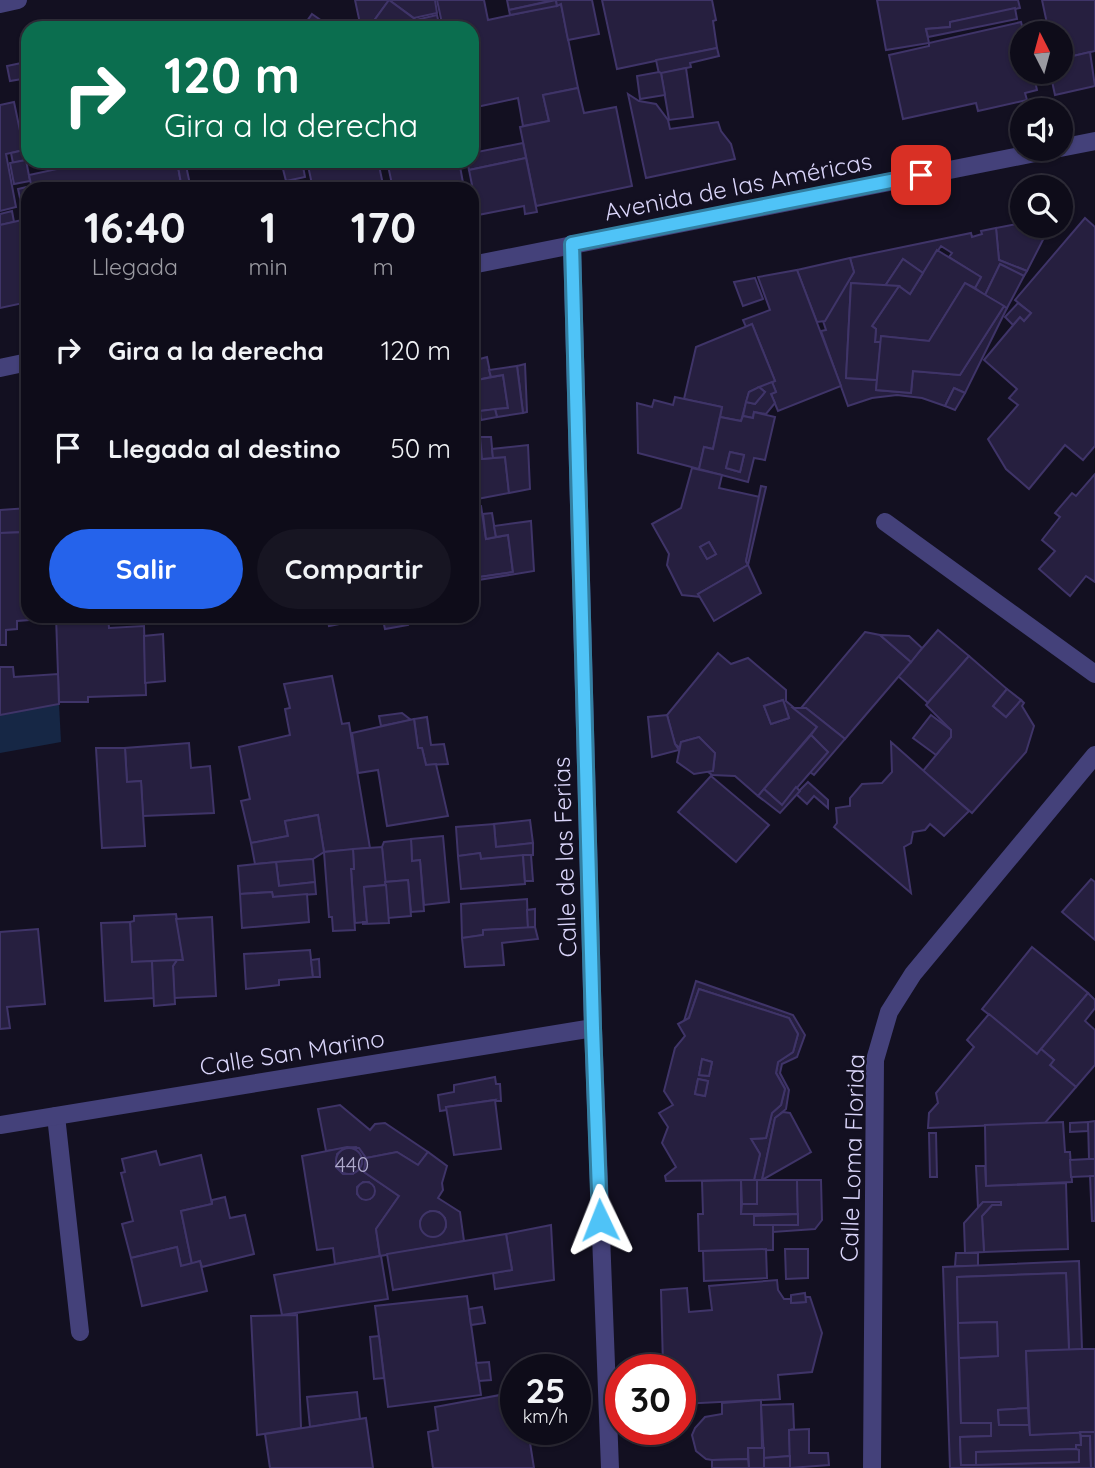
<!DOCTYPE html>
<html lang="es">
<head>
<meta charset="utf-8">
<style>
	:root { --surface:#0e0c19; --page:#171522; --text:#f1f3f6; --muted:#9b9ba2; --line:#2e2c38; --accent:#2563eb }
	body { margin:0; font-family:Quicksand,sans-serif; background:var(--page); color:var(--text); height:100vh; display:flex; flex-direction:column; font-size:26px; white-space:nowrap }
	* { box-sizing:border-box; margin:0 }
	p { font-size:23px; color:var(--muted) }
	.icon { flex:none; width:38px; height:38px; fill:none; stroke:currentColor; stroke-width:2; stroke-linecap:round; stroke-linejoin:round }
	.map { position:relative; flex:1; overflow:hidden }
	.sheet { position:absolute; left:21px; top:182px; width:458px; height:441px; display:flex; flex-direction:column; background:var(--surface); border-radius:21px; box-shadow:0 2px 5px #0004,0 0 0 2px var(--line) }
	.sheet>* { flex:none }
	.hud { position:absolute; left:21px; top:21px; width:458px; height:147px; border-radius:21px; box-shadow:0 2px 5px #0004,0 0 0 2px var(--line); background:#0b6e4f; color:#fff; overflow:hidden }
	.needle { width:46px; rotate:354deg }
	.fabs { position:absolute; left:1010px; top:21px; display:grid; gap:14px }
	.fabs a { display:grid; place-items:center; width:63px; height:63px; border-radius:50%; background:var(--surface); box-shadow:0 2px 5px #0004,0 0 0 2px var(--line); font-size:35px }
	.speed { position:absolute; left:500px; top:1354px; display:flex; gap:14px; font-size:35px; font-weight:700; text-align:center }
	.speed>* { display:grid; place-content:center; width:91px; height:91px; border-radius:50%; background:var(--surface); box-shadow:0 2px 5px #0004,0 0 0 2px var(--line); line-height:1 }
	.speed small { font-size:18px; font-weight:400 }
	.speed .limit { border:10px solid #d22; background:#fff; color:#111 }
	.pin { position:absolute; display:grid; place-items:center; width:60px; height:60px; color:#fff; margin:-30px; border-radius:14px; box-shadow:0 4px 10px #0006 }
	.me { position:absolute; width:77px; margin:-38px; rotate:358deg; stroke-linejoin:round; filter:drop-shadow(0 0 5px #0008) }
	.turn { display:flex; align-items:center; gap:24px; height:147px; padding:0 28px; font-size:32px }
	.turn .icon { width:91px; height:91px; stroke-width:2.5 }
	.turn b { display:block; font-size:49px; line-height:60px }
	.eta { display:flex; justify-content:space-evenly; align-items:center; height:119px; text-align:center }
	.eta b { font-size:42px; font-weight:700; line-height:49px }
	.primary-button { display:flex; gap:14px; margin-top:auto; padding:14px 28px }
	.primary-button a { flex:1; height:80px; border-radius:42px; background:var(--accent); color:#fff; font-size:28px; font-weight:700; line-height:80px; text-align:center }
	.primary-button a+a { background:var(--page); color:var(--text) }
	ul { padding:0; list-style:none }
	li { display:flex; align-items:center; gap:21px; height:98px; padding:0 28px }
	li div { flex:1 }
	li b { display:block; font-size:26px }
	li em { font-style:normal }
	.map>svg:first-child { display:block }
</style>
</head>
<body>
<div class="map">
<svg width="1095" height="1468" viewBox="0 0 1095 1468">
	<rect width="100%" height="100%" fill="#131021"/>
	<path fill="#162745" d="M59 704 61 742 0 753V715Z"/>
	<g fill="#261f3f" stroke="#3f3468" stroke-width="2" fill-rule="evenodd">
		<path d="M355 0H435L437 13 414 18 389 0 373 22 374 28H361Z"/>
		<path d="M389 0 416 20 437 15 440 28H374L373 22Z"/>
		<path d="M437 0H484L488 20 561 4 578 88 543 95 549 121 523 126 518 98 472 108V28H443Z"/>
		<path d="M507 0H554L509 10Z"/>
		<path d="M556 0 557 6 510 15 509 10Z"/>
		<path d="M556 0H592L599 34 568 40 561 4 557 6Z"/>
		<path d="M602 0H712L716 20 713 21 717 48 617 69Z"/>
		<path d="M877 0H1018L1020 8 950 22V27L926 29 929 43 886 50Z"/>
		<path d="M1042 0H1095V51L1060 59V33H1049Z"/>
		<path d="M1015 8 1017 19 928 37 926 29 950 27V22Z"/>
		<path d="M312 14 332 28H302Z"/>
		<path d="M1021 22 1024 33 1022 72H1033L1037 90 1025 93 1027 100 978 111 976 103 903 119 889 55 929 46V43Z"/>
		<path d="M717 48 719 56 690 63 691 67 659 74 656 60Z"/>
		<path d="M1090 52 1095 86 1055 95 1050 72H1060V59Z"/>
		<path d="M26 62 28 78 10 81 7 66Z"/>
		<path d="M686 68 693 117 669 120 661 73Z"/>
		<path d="M659 72 661 73 665 95 640 99 637 76Z"/>
		<path d="M578 88 584 113 616 107 632 186 536 206 520 127 549 121 543 95Z"/>
		<path d="M628 94 639 101 656 104 668 120 670 129 718 122 721 131 731 144 735 159 646 178Z"/>
		<path d="M14 102 24 150 6 154 16 207 0 211V105Z"/>
		<path d="M523 143 526 158 469 170 467 161H472V153Z"/>
		<path d="M24 150 26 160 13 163 11 153Z"/>
		<path d="M526 158 537 212 525 214 524 206 478 215 469 170Z"/>
		<path d="M26 160 30 181 14 184 10 163Z"/>
		<path d="M70 161H177L182 189H32L29 175 71 166Z"/>
		<path d="M177 161H185L191 189H182Z"/>
		<path d="M281 161H302L305 177 286 181Z"/>
		<path d="M307 161H378L384 189H313Z"/>
		<path d="M387 161H459L464 188 393 189Z"/>
		<path d="M31 186 32 189H28V224L26 225 18 189Z"/>
		<path d="M12 211 14 222 0 225V214Z"/>
		<path d="M1085 218 1095 227V446L1083 460 1065 445 1029 489 1006 469 988 439 1018 405 1009 398 1017 389 984 360 1020 317 1024 321 1031 313 1015 300Z"/>
		<path d="M22 220 28 254V264L23 265 28 286V302L0 308V225Z"/>
		<path d="M1022 223V226H1050L1027 271 999 260 996 228Z"/>
		<path d="M996 228 999 260 1027 271 1024 276 1000 264 985 295 975 288 981 277 949 257 952 253 941 246 923 273 903 259 885 286 851 283 846 378 877 380 876 390 911 393 913 371 960 375 1004 306 1007 308 965 393 954 388 945 406 922 398 897 395 872 398 848 406 821 331 826 330 823 321 854 272 850 258 971 233 972 237 982 234 981 231Z"/>
		<path d="M937 250 981 277 975 288 965 283 929 341 881 336V342H875L876 329 872 326 899 286 910 294Z"/>
		<path d="M850 258 854 272 825 321 817 322 797 270Z"/>
		<path d="M903 259 923 273 910 294 899 286H885Z"/>
		<path d="M1000 264 1024 276 1007 308 985 295Z"/>
		<path d="M797 270 841 386 778 411 771 394 776 392 772 382 775 381 752 324 746 327 743 320 770 310 758 277Z"/>
		<path d="M755 278 763 299 743 306 734 282Z"/>
		<path d="M851 283 899 286 872 326 876 329 875 342H881L877 380 846 378Z"/>
		<path d="M965 283 1004 306 960 375 913 371 911 393 876 390 881 336 929 341Z"/>
		<path d="M1018 303 1031 313 1024 321 1020 317 1013 325 1005 317Z"/>
		<path d="M752 324 775 381 749 392 741 421 720 417 722 407 684 399 696 347Z"/>
		<path d="M472 350H475L476 360 487 357 491 377 477 380Z"/>
		<path d="M472 354 477 380 503 375 508 408 480 411 481 420 472 421Z"/>
		<path d="M525 364 527 412 523 413 517 366Z"/>
		<path d="M517 366 523 413 497 417 495 409 508 408 503 375 491 377 489 370Z"/>
		<path d="M772 382 776 392 771 394 775 403 766 414 754 412 753 418 743 416 746 402 755 404 765 392 759 387Z"/>
		<path d="M759 387 765 392 755 404 746 402 749 392Z"/>
		<path d="M954 388 965 393 955 410 945 406Z"/>
		<path d="M675 397 722 407 713 449 704 447 699 469 638 453 637 403 652 407 654 400 673 405Z"/>
		<path d="M495 409 497 417 481 420 480 411Z"/>
		<path d="M754 412 775 417 765 460 754 458 748 482 699 469 704 447 713 449 720 417 741 421 743 416 753 418ZM730 452 744 455 740 472 726 468Z"/>
		<path d="M479 426 482 459 505 457 509 493 472 500V427Z"/>
		<path d="M480 437H491L493 458 482 459Z"/>
		<path d="M528 445 530 489 509 493 505 457 493 458 492 449Z"/>
		<path d="M730 452 744 455 740 472 726 468Z"/>
		<path d="M692 468 722 475 719 488 760 497 746 561 748 565 698 594 701 597 682 595 667 565 669 554 652 524 681 508ZM709 542 716 554 707 559 700 547Z"/>
		<path d="M1095 474V582L1086 576 1070 596 1039 569 1055 551 1042 540 1060 517 1055 513 1072 493 1076 496Z"/>
		<path d="M761 486 766 487 748 565 746 561Z"/>
		<path d="M481 506 486 539 508 535 513 572 472 578V507Z"/>
		<path d="M28 508V546V532L0 533V510Z"/>
		<path d="M492 513 496 537 486 539 483 514Z"/>
		<path d="M531 521 534 571 472 581V578L513 572 508 535 496 537 494 526Z"/>
		<path d="M28 532V616H56V618L17 621V629L6 630V645H0V533Z"/>
		<path d="M709 542 716 554 707 559 700 547Z"/>
		<path d="M748 565 761 593 714 621 698 594Z"/>
		<path d="M56 616H108L109 628 144 626 146 695 88 697V702H59Z"/>
		<path d="M327 616H380L329 626Z"/>
		<path d="M382 616H406L408 625 385 629Z"/>
		<path d="M938 630 969 656 928 703 898 676Z"/>
		<path d="M865 632 880 635 911 662 845 739 806 708H801Z"/>
		<path d="M163 634 165 681 145 683 144 636Z"/>
		<path d="M880 635 909 636 922 648 911 662Z"/>
		<path d="M718 653 731 664 748 658 786 690V701L817 727 758 796 735 776 712 775 707 771H713L715 753 699 737 681 742 680 748 675 744 667 715ZM783 700 789 718 771 724 764 706Z"/>
		<path d="M969 656 1007 689 993 706 1006 717 1021 700 1024 703 1022 706 1034 726 1026 752 972 813 923 771 951 737V730L926 705Z"/>
		<path d="M0 667H13L14 677 58 674 59 704 0 715Z"/>
		<path d="M332 676 342 724 349 723 370 848 324 852 318 815 285 821 288 836 251 843 241 801 250 799 239 747 290 735 285 709 290 708 284 684Z"/>
		<path d="M1007 689 1021 700 1006 717 993 706Z"/>
		<path d="M783 700 789 718 771 724 764 706Z"/>
		<path d="M793 708H806L845 739 814 775 810 772 828 752 811 735 817 727Z"/>
		<path d="M402 713 411 720 381 726 379 716Z"/>
		<path d="M667 715 675 744 679 750 652 757 648 717Z"/>
		<path d="M931 715 951 730V737L936 755 913 738Z"/>
		<path d="M427 717 431 745 444 744 448 764 426 765 422 748H418L414 719Z"/>
		<path d="M414 719 418 748H422L426 765 436 764 448 816 387 826 378 770 358 773 352 733Z"/>
		<path d="M811 735 828 752 782 805 764 789Z"/>
		<path d="M699 737 715 753 713 771 694 774 677 762 681 742Z"/>
		<path d="M891 742 969 811 944 836 930 824 925 830 913 832 911 843 904 847 911 893 834 827 837 823 836 808 850 806V798L862 784 882 783 892 772Z"/>
		<path d="M189 743 191 768 210 766 214 813 143 816 141 781 127 782 125 748Z"/>
		<path d="M96 748H125L127 782 141 781 145 846 102 848Z"/>
		<path d="M711 776 769 825 736 862 678 812Z"/>
		<path d="M808 782 828 800V808L814 796 807 804 796 794Z"/>
		<path d="M796 787 800 791 780 813 758 796 764 789 782 805Z"/>
		<path d="M318 815 324 852 313 859 255 864 251 843 288 836 285 821Z"/>
		<path d="M530 820 533 843 496 847 494 824Z"/>
		<path d="M494 824 496 847 533 843V855L481 859 480 853 458 856 456 827Z"/>
		<path d="M443 836 449 902 424 905 420 860 412 861 411 839Z"/>
		<path d="M411 839 412 861 420 860 424 911 411 912 408 880 385 882 382 847 384 842Z"/>
		<path d="M382 847 386 885 364 887 367 922 355 923 351 869H354L353 849Z"/>
		<path d="M353 849 354 869H351L355 930 333 931 332 917H329L324 852Z"/>
		<path d="M480 853 481 859 523 855 525 884 461 889 458 856Z"/>
		<path d="M523 855H531L533 881H525Z"/>
		<path d="M313 859 315 882 279 886 276 862Z"/>
		<path d="M276 862 279 886 315 882 316 894 273 897 272 892 240 894 238 866Z"/>
		<path d="M1091 879 1095 882V940L1062 912Z"/>
		<path d="M408 880 411 916 388 918 385 882Z"/>
		<path d="M386 885 389 923 363 924V922H367L364 887Z"/>
		<path d="M272 892 273 897 307 894 309 922 242 928 240 894Z"/>
		<path d="M527 899 528 928 483 930V935L462 938 461 904Z"/>
		<path d="M535 909V927L528 928 527 910Z"/>
		<path d="M176 914 183 960 132 962 130 922 134 921V916Z"/>
		<path d="M212 917 216 996 174 998 173 966 177 960H183L176 919Z"/>
		<path d="M130 922 132 962 152 961 154 998 105 1001 101 923Z"/>
		<path d="M535 927 538 939 502 943 504 965 465 967 462 938 483 935V930Z"/>
		<path d="M38 929 45 1004 7 1007 10 1028 0 1029V932Z"/>
		<path d="M1032 947 1088 993 1037 1054 982 1009Z"/>
		<path d="M310 950 313 977 279 980V985L246 989 244 954Z"/>
		<path d="M319 959 320 977H313L311 960Z"/>
		<path d="M177 960 173 966 175 1004 154 1006 152 961Z"/>
		<path d="M696 981 793 1015 805 1035 797 1057 782 1064 780 1073 789 1090 786 1109 775 1118 762 1180H754L760 1154 751 1139 766 1138 772 1113 781 1105 785 1089 776 1073 778 1062 793 1052 798 1034 789 1018 699 989 689 1018 684 1021Z"/>
		<path d="M699 989 789 1018 798 1034 793 1052 778 1062 776 1073 785 1089 781 1105 772 1113 766 1138 751 1139 760 1154 754 1180 666 1181 665 1176 676 1167 662 1143 668 1127 659 1113 673 1105 664 1091 675 1048 685 1036 678 1024 689 1018ZM702 1059 712 1062 709 1076 699 1075ZM698 1079 708 1081 705 1096 695 1094Z"/>
		<path d="M1088 993 1095 1000V1008L1085 1021 1095 1030V1065L1076 1087 1050 1065 1054 1060 1041 1049Z"/>
		<path d="M989 1014 1037 1054 1041 1049 1054 1060 1050 1065 1076 1087 1045 1123 928 1128 929 1113 938 1103 936 1093 974 1047 967 1040Z"/>
		<path d="M702 1059 712 1062 709 1076 699 1075Z"/>
		<path d="M495 1077 496 1084H500L501 1101H494L495 1100 446 1107 447 1110 440 1111 438 1095 454 1092V1085Z"/>
		<path d="M698 1079 708 1081 705 1096 695 1094Z"/>
		<path d="M495 1100 501 1149 454 1155 446 1107Z"/>
		<path d="M340 1105 370 1130 375 1124 385 1123 428 1152 418 1165 397 1152 366 1158 356 1147 326 1151 318 1109Z"/>
		<path d="M783 1112 790 1113 811 1152 762 1180 775 1118Z"/>
		<path d="M1095 1121V1159H1089L1088 1122Z"/>
		<path d="M1063 1122 1065 1152H1070L1072 1182 986 1186 985 1125Z"/>
		<path d="M1088 1122V1131L1070 1132V1123Z"/>
		<path d="M929 1133H936L937 1177H930Z"/>
		<path d="M347 1147 359 1148 366 1158 364 1172 399 1196 376 1229 380 1256 335 1264 333 1248 317 1250 302 1156ZM345 1148 355 1149 361 1156 362 1164 353 1174H343L336 1167 337 1154ZM363 1182H369L374 1187V1194L370 1199H362L357 1194V1187Z"/>
		<circle cx="349" cy="1161" r="13"/>
		<path d="M156 1151 160 1165 201 1155 212 1204 181 1211 192 1264 181 1266 177 1247 131 1258 122 1224 133 1221 121 1173 125 1172 122 1159Z"/>
		<path d="M397 1152 418 1165 428 1152 447 1166 442 1183 443 1190 438 1198 460 1212 464 1241 380 1256 376 1229 399 1196 364 1172 366 1158ZM430 1211 439 1212 445 1218 446 1227 441 1234 428 1236 421 1229 420 1221Z"/>
		<path d="M1089 1159H1095V1176L1071 1177 1070 1160Z"/>
		<path d="M976 1166H985L986 1186 1066 1183 1068 1249 984 1252 982 1216 992 1205H1001V1202H983L978 1208Z"/>
		<path d="M1090 1176H1095V1221H1092Z"/>
		<path d="M741 1180H757V1204H742Z"/>
		<path d="M741 1180V1214H754V1225H773V1250L699 1251 698 1214H703L702 1181Z"/>
		<path d="M757 1180H797L798 1214H741L742 1204H757Z"/>
		<path d="M797 1180H821L822 1220 815 1229 773 1232V1225H798Z"/>
		<circle cx="366" cy="1191" r="9"/>
		<path d="M225 1197 230 1218 245 1215 254 1254 202 1267 200 1261 192 1264 181 1211 212 1204V1200Z"/>
		<path d="M983 1202H1001V1205H992L982 1216 984 1252 965 1253 964 1223Z"/>
		<circle cx="433" cy="1224" r="13"/>
		<path d="M798 1214V1225H754V1216Z"/>
		<path d="M551 1225 554 1280 495 1289 493 1273 512 1270 506 1234Z"/>
		<path d="M506 1234 512 1270 393 1290 387 1254Z"/>
		<path d="M177 1247 181 1266 200 1261 207 1291 142 1306 131 1258Z"/>
		<path d="M766 1249 767 1278 704 1281 703 1251Z"/>
		<path d="M785 1249H808V1278L786 1279Z"/>
		<path d="M956 1253H978V1266H955Z"/>
		<path d="M381 1256 388 1299 282 1315 274 1275Z"/>
		<path d="M1079 1261 1082 1349 1069 1350 1066 1273 957 1277 961 1423H991V1436L960 1437 961 1465 1079 1462V1450H1076V1445H1081V1436H1090L1091 1468H1095H950L943 1267Z"/>
		<path d="M1066 1273 1069 1350 1026 1351 1028 1408 998 1410 999 1425H1029L1030 1435 1080 1432 1081 1445H1076V1449L976 1452V1465H961L960 1437 991 1436V1423H961L959 1358 998 1356 997 1322 958 1323 957 1277Z"/>
		<path d="M777 1280 778 1290 784 1299H791V1303L806 1302 805 1297H810L822 1333 812 1372 778 1375 780 1399 681 1404V1370H678V1364L663 1365 661 1290 687 1288 689 1312 712 1310 709 1286Z"/>
		<path d="M805 1293 806 1302 791 1303V1295Z"/>
		<path d="M467 1296 481 1395 388 1407 375 1306Z"/>
		<path d="M482 1307 485 1323 471 1325 469 1309Z"/>
		<path d="M297 1315 301 1428 257 1435 251 1316Z"/>
		<path d="M997 1322 998 1356 959 1358 958 1323Z"/>
		<path d="M379 1336 384 1378 374 1379 370 1337Z"/>
		<path d="M1082 1349H1095V1432L1030 1435 1026 1351Z"/>
		<path d="M489 1362 491 1380 479 1381 476 1363Z"/>
		<path d="M357 1392 360 1419 310 1427 307 1397Z"/>
		<path d="M516 1392V1430H528L534 1468H433L428 1432 438 1430 435 1407Z"/>
		<path d="M761 1400 762 1449 748 1448V1459L712 1460 706 1459 696 1451 692 1435 695 1428 705 1417 722 1414V1403Z"/>
		<path d="M793 1404 794 1429 789 1430 790 1456 764 1458 761 1405Z"/>
		<path d="M1028 1408 1029 1425H999L998 1410Z"/>
		<path d="M366 1418 373 1468H270L265 1434Z"/>
		<path d="M809 1429V1453H828L829 1465 790 1468 789 1430Z"/>
		<path d="M1080 1432H1095V1468H1091L1090 1436H1081Z"/>
		<path d="M748 1448H764V1468H749Z"/>
		<path d="M1076 1449 1079 1450V1462L976 1465V1452Z"/>
		<path d="M790 1456V1468H764V1458Z"/>
		<path d="M748 1459 749 1468H712V1460Z"/>
	</g>
	<g fill="none" stroke-linecap="round" stroke-linejoin="round">
		<path stroke="#44417a" stroke-width="18" d="M56 1116 80 1332"/>
		<g stroke="#44417a" stroke-width="18">
			<path d="M1060 148 1095 141"/>
			<path d="M572 244 593 1028 610 1468"/>
			<path d="M472 265 1055 149"/>
			<path d="M0 368 28 362"/>
			<path d="M885 522 1095 674"/>
			<path d="M0 1125 593 1028"/>
			<path d="M872 1468 875 1060 889 1012 913 974 1095 755"/>
		</g>
		<path stroke="#44417a" stroke-width="18" d="M0 4 18 0"/>
	</g>
	<g fill="none" stroke-linecap="round" stroke-linejoin="round">
		<g stroke="#337fa1" stroke-width="18">
			<path id="route" d="M600 1220 593 1028 572 244 921 175"/>
		</g>
		<use href="#route" stroke="#4fc3f7" stroke-width="12"/>
	</g>
	<g text-anchor="middle" dominant-baseline="central" stroke-width="5" stroke-linejoin="round" paint-order="stroke">
		<g font-size="21" fill="#ada8cb">
			<text x="352" y="1164">440</text>
		</g>
		<g font-size="24" fill="#dad5fa" stroke="#131021">
			<text transform="translate(738 186) rotate(-11)">Avenida de las Américas</text>
			<text transform="translate(564 857) rotate(-92)">Calle de las Ferias</text>
			<text transform="translate(292 1052) rotate(-9)">Calle San Marino</text>
			<text transform="translate(852 1158) rotate(-88)">Calle Loma Florida</text>
		</g>
	</g>
</svg>
<div class="fabs">
<a><svg class="needle" viewBox="-14 -14 28 28"><path d="M0-13l5 13h-10z" fill="#e53935"/><path d="M0 13l5-13h-10z" fill="#9b9ba2"/></svg></a>
<a><svg class="icon" aria-label="sound" viewBox="0 0 24 24"><path d="M4 9h4l5-4v14l-5-4H4zM17 9q2 3 0 6"/></svg></a>
<a><svg class="icon" aria-label="search" viewBox="0 0 24 24"><circle cx="10" cy="10" r="6"/><path d="M15 15l6 6"/></svg></a>
</div>
<div class="speed"><div>25<small>km/h</small></div><div class="limit">30</div></div>
<div class="pin" style="left:921px;top:175px;background:#d93025"><svg class="icon" aria-label="arrive" viewBox="0 0 24 24"><path d="M6 21V4h12l-3 4 3 4H6"/></svg></div>
<svg class="me" style="left:600px;top:1220px" viewBox="-20 -20 40 40"><path d="M0-17L14 15 0 8-14 15z" fill="#4fc3f7" stroke="#fff" stroke-width="4"/></svg>
<div class="hud">
<div class="turn"><svg class="icon" aria-label="right" viewBox="0 0 24 24"><path d="M7 20v-9h11M14 6l5 5-5 5"/></svg><div><b>120 m</b>Gira a la derecha</div></div>
</div>
<section class="sheet">
<div class="eta">
<div><b>16:40</b><p>Llegada</p></div>
<div><b>1</b><p>min</p></div>
<div><b>170</b><p>m</p></div>
</div>
<ul>
<li><svg class="icon" aria-label="right" viewBox="0 0 24 24"><path d="M7 20v-9h11M14 6l5 5-5 5"/></svg><div><b>Gira a la derecha</b></div><em>120 m</em></li>
<li><svg class="icon" aria-label="arrive" viewBox="0 0 24 24"><path d="M6 21V4h12l-3 4 3 4H6"/></svg><div><b>Llegada al destino</b></div><em>50 m</em></li>
</ul>
<div class="primary-button"><a>Salir</a><a>Compartir</a></div>
</section>
</div>
</body>
</html>
